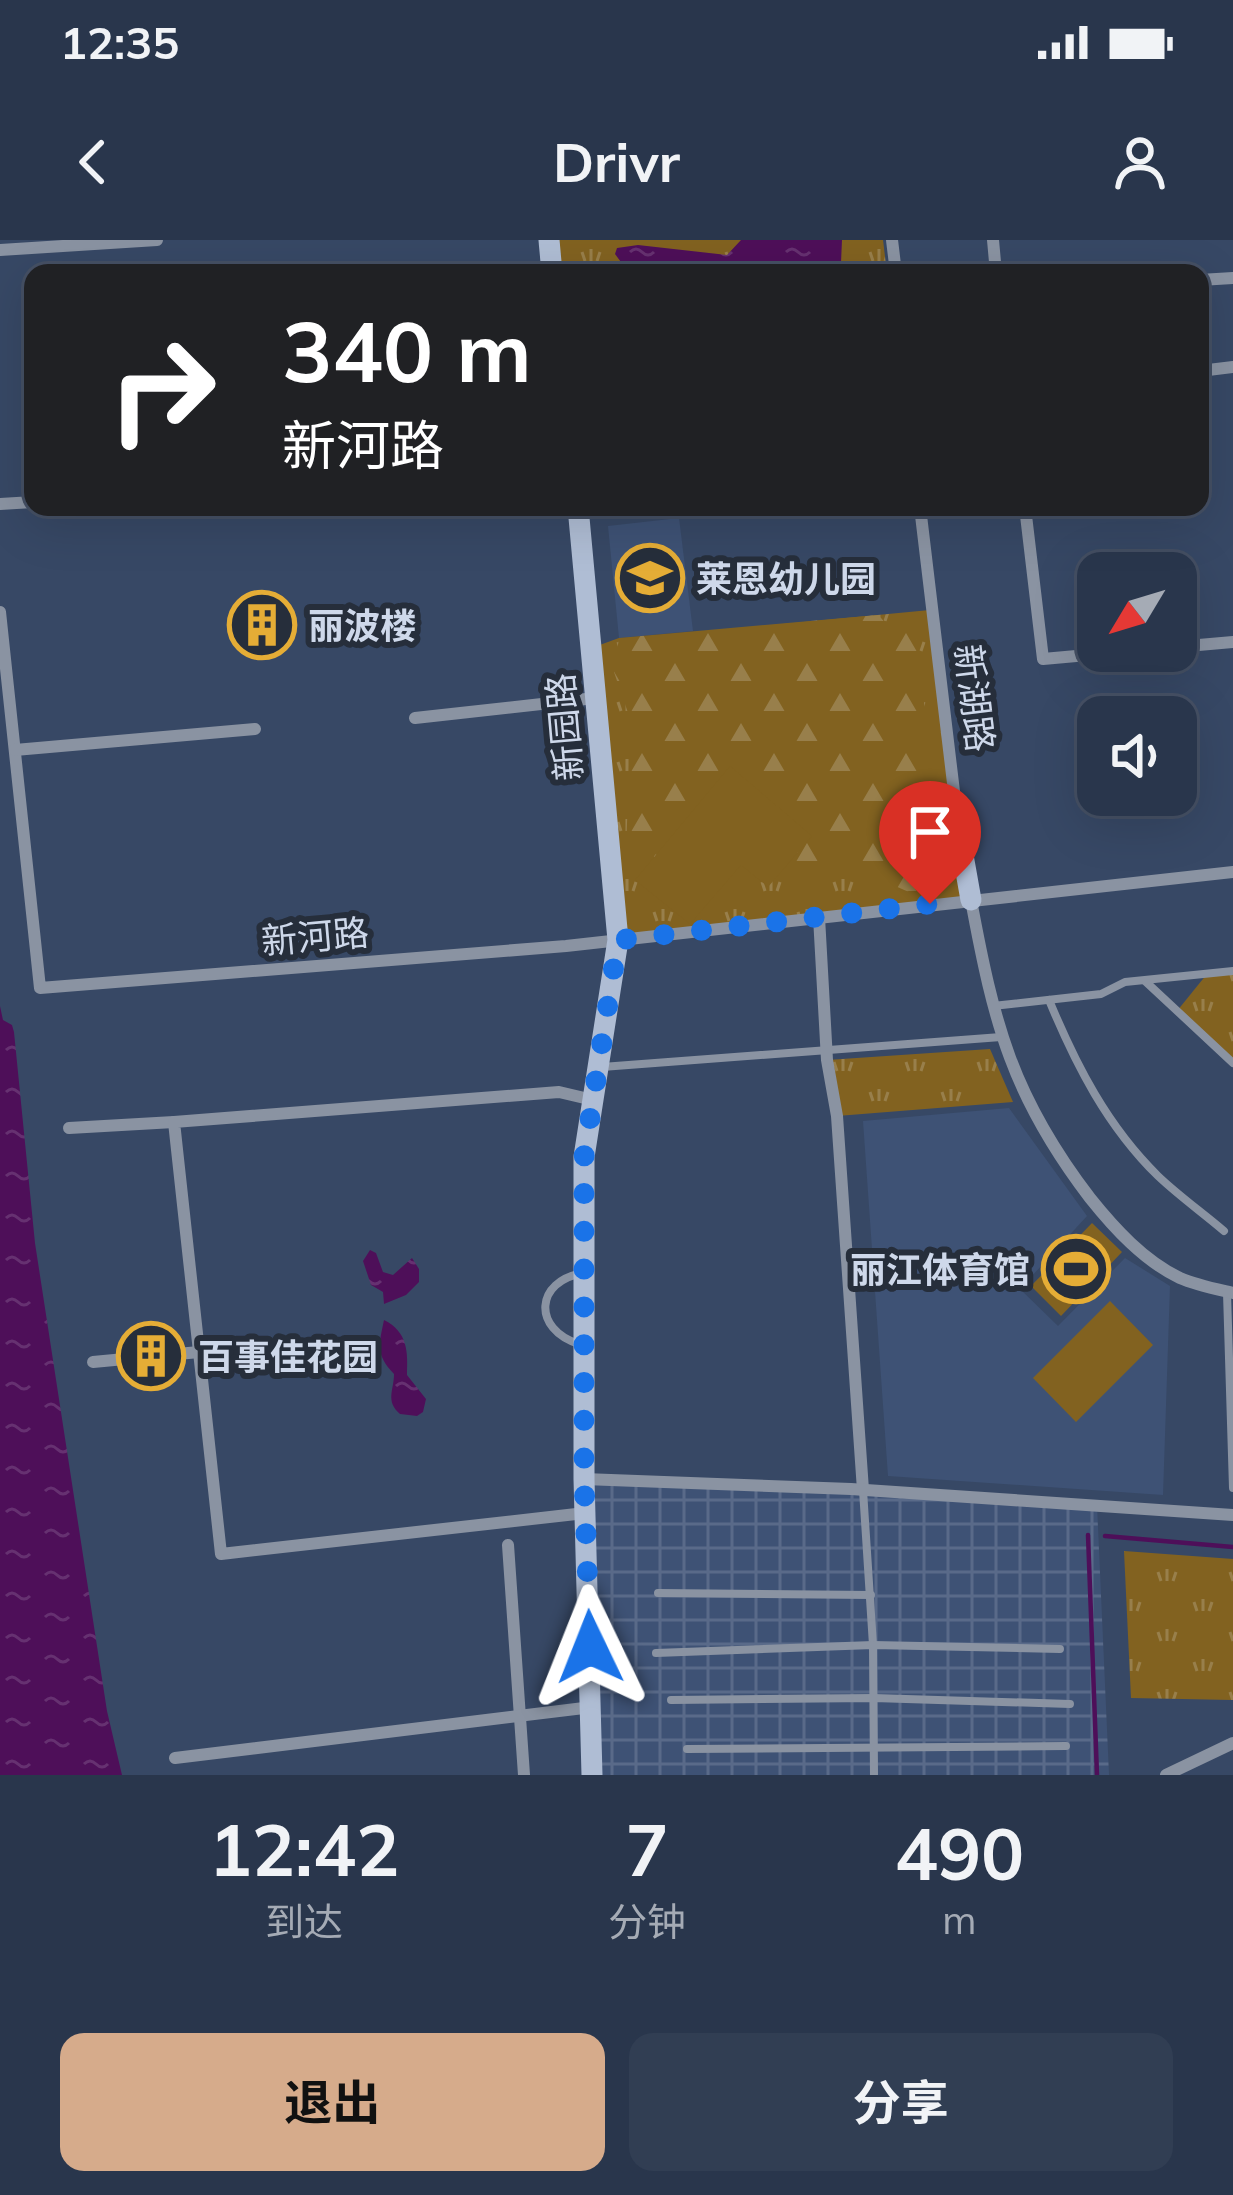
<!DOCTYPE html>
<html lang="zh">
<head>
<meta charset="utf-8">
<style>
	:root { --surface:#29364c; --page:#313e53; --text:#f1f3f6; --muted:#a5abb5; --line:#455064; --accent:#d6ab8b }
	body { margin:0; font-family:Mulish,"Noto Sans SC",sans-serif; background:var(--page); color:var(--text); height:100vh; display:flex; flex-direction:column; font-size:45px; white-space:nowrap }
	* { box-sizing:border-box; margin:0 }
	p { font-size:39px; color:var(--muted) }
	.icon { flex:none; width:66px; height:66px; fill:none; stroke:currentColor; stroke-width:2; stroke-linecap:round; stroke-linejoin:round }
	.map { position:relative; height:1535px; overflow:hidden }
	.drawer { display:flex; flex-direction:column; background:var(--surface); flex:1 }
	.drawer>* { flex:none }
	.banner { position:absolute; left:24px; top:24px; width:1185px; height:252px; border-radius:24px; box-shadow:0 12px 48px #0002,0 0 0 3px var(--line); background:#202124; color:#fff; overflow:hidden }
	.needle { width:78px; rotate:232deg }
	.fabs { position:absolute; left:1077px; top:312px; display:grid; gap:24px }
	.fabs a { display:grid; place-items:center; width:120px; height:120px; border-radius:24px; background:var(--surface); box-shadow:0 12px 48px #0002,0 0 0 3px var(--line); font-size:60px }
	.pin { position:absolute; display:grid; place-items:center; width:102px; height:102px; color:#fff; margin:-123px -51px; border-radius:50% 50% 50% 0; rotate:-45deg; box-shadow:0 0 12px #0007 }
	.pin .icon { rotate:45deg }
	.me { position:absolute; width:132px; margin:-66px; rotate:358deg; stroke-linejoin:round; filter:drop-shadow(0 0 9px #0008) }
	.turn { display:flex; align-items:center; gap:42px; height:252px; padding:0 60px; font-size:54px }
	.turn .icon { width:156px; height:156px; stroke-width:2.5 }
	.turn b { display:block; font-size:84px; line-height:102px }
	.eta { display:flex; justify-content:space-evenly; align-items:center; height:204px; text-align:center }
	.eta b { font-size:72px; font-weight:700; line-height:84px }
	.button { display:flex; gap:24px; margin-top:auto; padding:24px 60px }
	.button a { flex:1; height:138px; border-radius:24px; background:var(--accent); color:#111; font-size:48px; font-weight:700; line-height:138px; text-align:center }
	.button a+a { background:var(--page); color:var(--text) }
	.status { display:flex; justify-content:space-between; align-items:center; height:84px; padding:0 60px; background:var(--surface); direction:ltr }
	.status svg { height:33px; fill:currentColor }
	header { display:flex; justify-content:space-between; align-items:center; height:156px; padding:0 60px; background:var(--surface); font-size:54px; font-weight:700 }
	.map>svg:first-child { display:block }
</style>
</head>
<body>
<div class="status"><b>12:35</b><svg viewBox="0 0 49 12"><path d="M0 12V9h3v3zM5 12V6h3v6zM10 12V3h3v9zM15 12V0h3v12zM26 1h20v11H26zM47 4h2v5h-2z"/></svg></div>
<header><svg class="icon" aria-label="back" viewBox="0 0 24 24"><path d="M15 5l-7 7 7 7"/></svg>Drivr<svg class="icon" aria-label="person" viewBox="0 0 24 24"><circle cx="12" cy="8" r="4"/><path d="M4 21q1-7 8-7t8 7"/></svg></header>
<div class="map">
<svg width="1233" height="1535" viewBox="0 0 1233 1535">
	<defs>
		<pattern id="industrial-grid" width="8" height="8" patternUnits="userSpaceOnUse" patternTransform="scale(3)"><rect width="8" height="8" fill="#3e5275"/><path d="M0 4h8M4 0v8" fill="none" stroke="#596a89"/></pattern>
		<pattern id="grass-tufts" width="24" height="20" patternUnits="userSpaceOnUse" patternTransform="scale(3)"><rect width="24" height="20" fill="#826220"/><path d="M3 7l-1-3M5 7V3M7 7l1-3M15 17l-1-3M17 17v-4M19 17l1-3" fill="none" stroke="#987f4b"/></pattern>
		<pattern id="forest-firs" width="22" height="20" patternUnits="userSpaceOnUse" patternTransform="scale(3)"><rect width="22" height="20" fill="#826220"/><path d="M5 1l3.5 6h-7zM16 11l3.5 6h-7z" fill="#987f4b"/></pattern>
		<pattern id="water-ripples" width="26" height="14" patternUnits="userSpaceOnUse" patternTransform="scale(3)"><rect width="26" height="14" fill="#4e0f59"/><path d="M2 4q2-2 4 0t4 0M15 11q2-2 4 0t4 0" fill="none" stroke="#663171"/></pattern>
	</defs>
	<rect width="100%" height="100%" fill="#374865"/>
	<g fill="#3e5275">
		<path d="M679 278 693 391 619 398 608 286Z"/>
		<path d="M1009 868 1087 976 1020 1049 1058 1086 1125 1018 1170 1046 1163 1255 888 1236 863 881Z"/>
	</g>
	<path fill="url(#industrial-grid)" d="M584 1239 1097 1266 1109 1535H591Z"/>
	<g fill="url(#grass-tufts)">
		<path d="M559 0H883L887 33H562Z"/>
		<path d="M930 370 971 660 620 700 597 406 619 398 698 397 742 388Z"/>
		<path d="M1233 731V823L1177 771 1207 734Z"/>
		<path d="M990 809 1013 862 837 876 827 820Z"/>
		<path d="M1124 1311 1233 1319V1460L1131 1458Z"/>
	</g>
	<path fill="url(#forest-firs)" d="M878 375 884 381 912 387 918 402 930 523 945 581 948 642 939 650 911 653 839 621 818 627 793 647 777 636 812 596 730 526 650 621 632 627 626 613 629 525 637 499 614 432 619 398Z"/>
	<g fill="#826220">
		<path d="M730 526 812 596 768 647 741 625 690 684 635 640Z"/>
		<path d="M1092 983 1122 1012 1061 1076 1031 1046Z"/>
		<path d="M1110 1061 1153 1105 1076 1182 1033 1138Z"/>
	</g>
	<g fill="url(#water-ripples)">
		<path d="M741 0H842L841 23 849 29 848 33H629L615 14 617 8 638 5 727 15Z"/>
		<path d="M0 766 3 780 12 785 14 792 35 1003 107 1471 122 1535H0Z"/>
		<path d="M370 1010 376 1013 383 1032 393 1035 412 1018 419 1029V1042L406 1055 384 1064 383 1052 371 1045 363 1021Z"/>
		<path d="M384 1080C408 1092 408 1112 407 1135L426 1159 423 1172 417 1176 400 1174C385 1161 394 1150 394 1134 375 1114 379 1104 384 1080Z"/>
	</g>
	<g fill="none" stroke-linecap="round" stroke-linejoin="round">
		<g stroke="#4e0f59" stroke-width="4.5">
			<path d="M1088 1295 1097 1535"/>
			<path d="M1105 1296 1233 1307"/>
		</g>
		<g stroke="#8a93a2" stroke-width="8">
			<path d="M1145 741 1233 823"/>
			<path d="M1049 760C1076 825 1107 886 1158 936 1179 956 1203 973 1224 991"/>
			<path d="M993 766 1101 754 1125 742 1233 731"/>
			<path d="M602 827 1001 797"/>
			<path d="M1227 1053 1233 1248"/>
			<path d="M579 1104C532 1089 535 1041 583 1033"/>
			<path d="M863 1250 873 1405 874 1535"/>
			<path d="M658 1353 871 1355"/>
			<path d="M656 1413 873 1405 1060 1409"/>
			<path d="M671 1460 874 1458 1070 1464"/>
			<path d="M687 1509 1066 1506"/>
		</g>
		<g stroke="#8a93a2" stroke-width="12">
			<path d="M892 0 896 33"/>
			<path d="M993 0 996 33"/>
			<path d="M0 10 157 0"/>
			<path d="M1200 40 1233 38"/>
			<path d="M1200 131 1233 127"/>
			<path d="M0 264 33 262"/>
			<path d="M920 267 958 585"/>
			<path d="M1025 267 1043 419 1132 411"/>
			<path d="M0 372 40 748 566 706 1233 632"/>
			<path d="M1176 407 1233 402"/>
			<path d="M415 478 595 458"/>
			<path d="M15 510 255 489"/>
			<path d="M971 660C994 784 1012 856 1090 958 1114 988 1144 1021 1180 1038 1196 1045 1216 1049 1233 1053"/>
			<path d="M819 677 827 820 837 876 863 1250"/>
			<path d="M69 888 174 882"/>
			<path d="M93 1122 199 1112"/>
			<path d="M584 1239 851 1249 1233 1275"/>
			<path d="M585 1273 221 1314 174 882 559 852 593 860"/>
			<path d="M508 1305 524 1535"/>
			<path d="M175 1518 592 1467"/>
			<path d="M1166 1535 1233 1503"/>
		</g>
		<g stroke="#afbdd4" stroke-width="21">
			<path d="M549 0 552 33"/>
			<path d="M578 267 618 700 584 917V1239L592 1535"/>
			<path d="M963 615 971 660"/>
		</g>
	</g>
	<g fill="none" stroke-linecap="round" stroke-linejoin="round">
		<path stroke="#1a73e8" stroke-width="21" stroke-dasharray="0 37.8" d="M590 1407 584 1239V917L618 700 930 664"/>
	</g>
	<defs>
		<g id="school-ring" transform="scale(3.45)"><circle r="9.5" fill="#262e3b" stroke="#e5ad36" stroke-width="1.5"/><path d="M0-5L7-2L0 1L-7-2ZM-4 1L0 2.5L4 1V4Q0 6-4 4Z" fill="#e5ad36"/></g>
		<g id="building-ring" transform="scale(3.45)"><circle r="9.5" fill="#262e3b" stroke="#e5ad36" stroke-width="1.5"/><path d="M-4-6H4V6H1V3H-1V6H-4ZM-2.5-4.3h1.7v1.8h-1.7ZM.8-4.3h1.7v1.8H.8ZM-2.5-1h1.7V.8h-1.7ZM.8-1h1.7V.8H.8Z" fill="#e5ad36"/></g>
		<g id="stadium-ring" transform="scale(3.45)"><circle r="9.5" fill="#262e3b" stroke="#e5ad36" stroke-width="1.5"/><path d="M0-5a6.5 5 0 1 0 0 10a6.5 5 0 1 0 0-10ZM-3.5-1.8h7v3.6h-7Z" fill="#e5ad36"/></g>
	</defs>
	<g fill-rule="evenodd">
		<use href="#school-ring" x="650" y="338"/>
		<use href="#building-ring" x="262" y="385"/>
		<use href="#stadium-ring" x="1076" y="1029"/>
		<use href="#building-ring" x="151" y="1116"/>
	</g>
	<g text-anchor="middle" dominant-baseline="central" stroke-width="12" stroke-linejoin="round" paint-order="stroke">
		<g font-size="36" font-weight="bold" fill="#ced8ea" stroke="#262e3b" text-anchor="start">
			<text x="696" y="338">莱恩幼儿园</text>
			<text x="308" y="385">丽波楼</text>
			<text x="1030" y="1029" text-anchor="end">丽江体育馆</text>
			<text x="198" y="1116">百事佳花园</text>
		</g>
		<g font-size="36" fill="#ced8ea" stroke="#262e3b">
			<text transform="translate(975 458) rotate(83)">新湖路</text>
			<text transform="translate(564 487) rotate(-95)">新园路</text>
			<text transform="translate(315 696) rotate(-5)">新河路</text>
		</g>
	</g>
</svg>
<div class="fabs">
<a><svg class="needle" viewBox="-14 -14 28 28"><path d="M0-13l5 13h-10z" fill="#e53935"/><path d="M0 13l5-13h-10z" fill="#a5abb5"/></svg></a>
<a><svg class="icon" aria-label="sound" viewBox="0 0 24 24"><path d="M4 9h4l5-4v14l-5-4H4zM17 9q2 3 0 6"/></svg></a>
</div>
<div class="pin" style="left:930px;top:664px;background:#d93025"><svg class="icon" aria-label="arrive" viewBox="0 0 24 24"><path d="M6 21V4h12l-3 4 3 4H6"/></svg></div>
<svg class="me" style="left:590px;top:1407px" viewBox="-20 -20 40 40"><path d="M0-17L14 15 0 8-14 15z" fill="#1a73e8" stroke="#fff" stroke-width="4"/></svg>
<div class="banner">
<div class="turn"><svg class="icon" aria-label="right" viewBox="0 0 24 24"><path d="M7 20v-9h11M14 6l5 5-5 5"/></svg><div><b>340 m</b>新河路</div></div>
</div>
</div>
<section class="drawer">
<div class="eta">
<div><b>12:42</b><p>到达</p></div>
<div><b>7</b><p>分钟</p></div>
<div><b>490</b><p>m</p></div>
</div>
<div class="button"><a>退出</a><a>分享</a></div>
</section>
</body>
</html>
